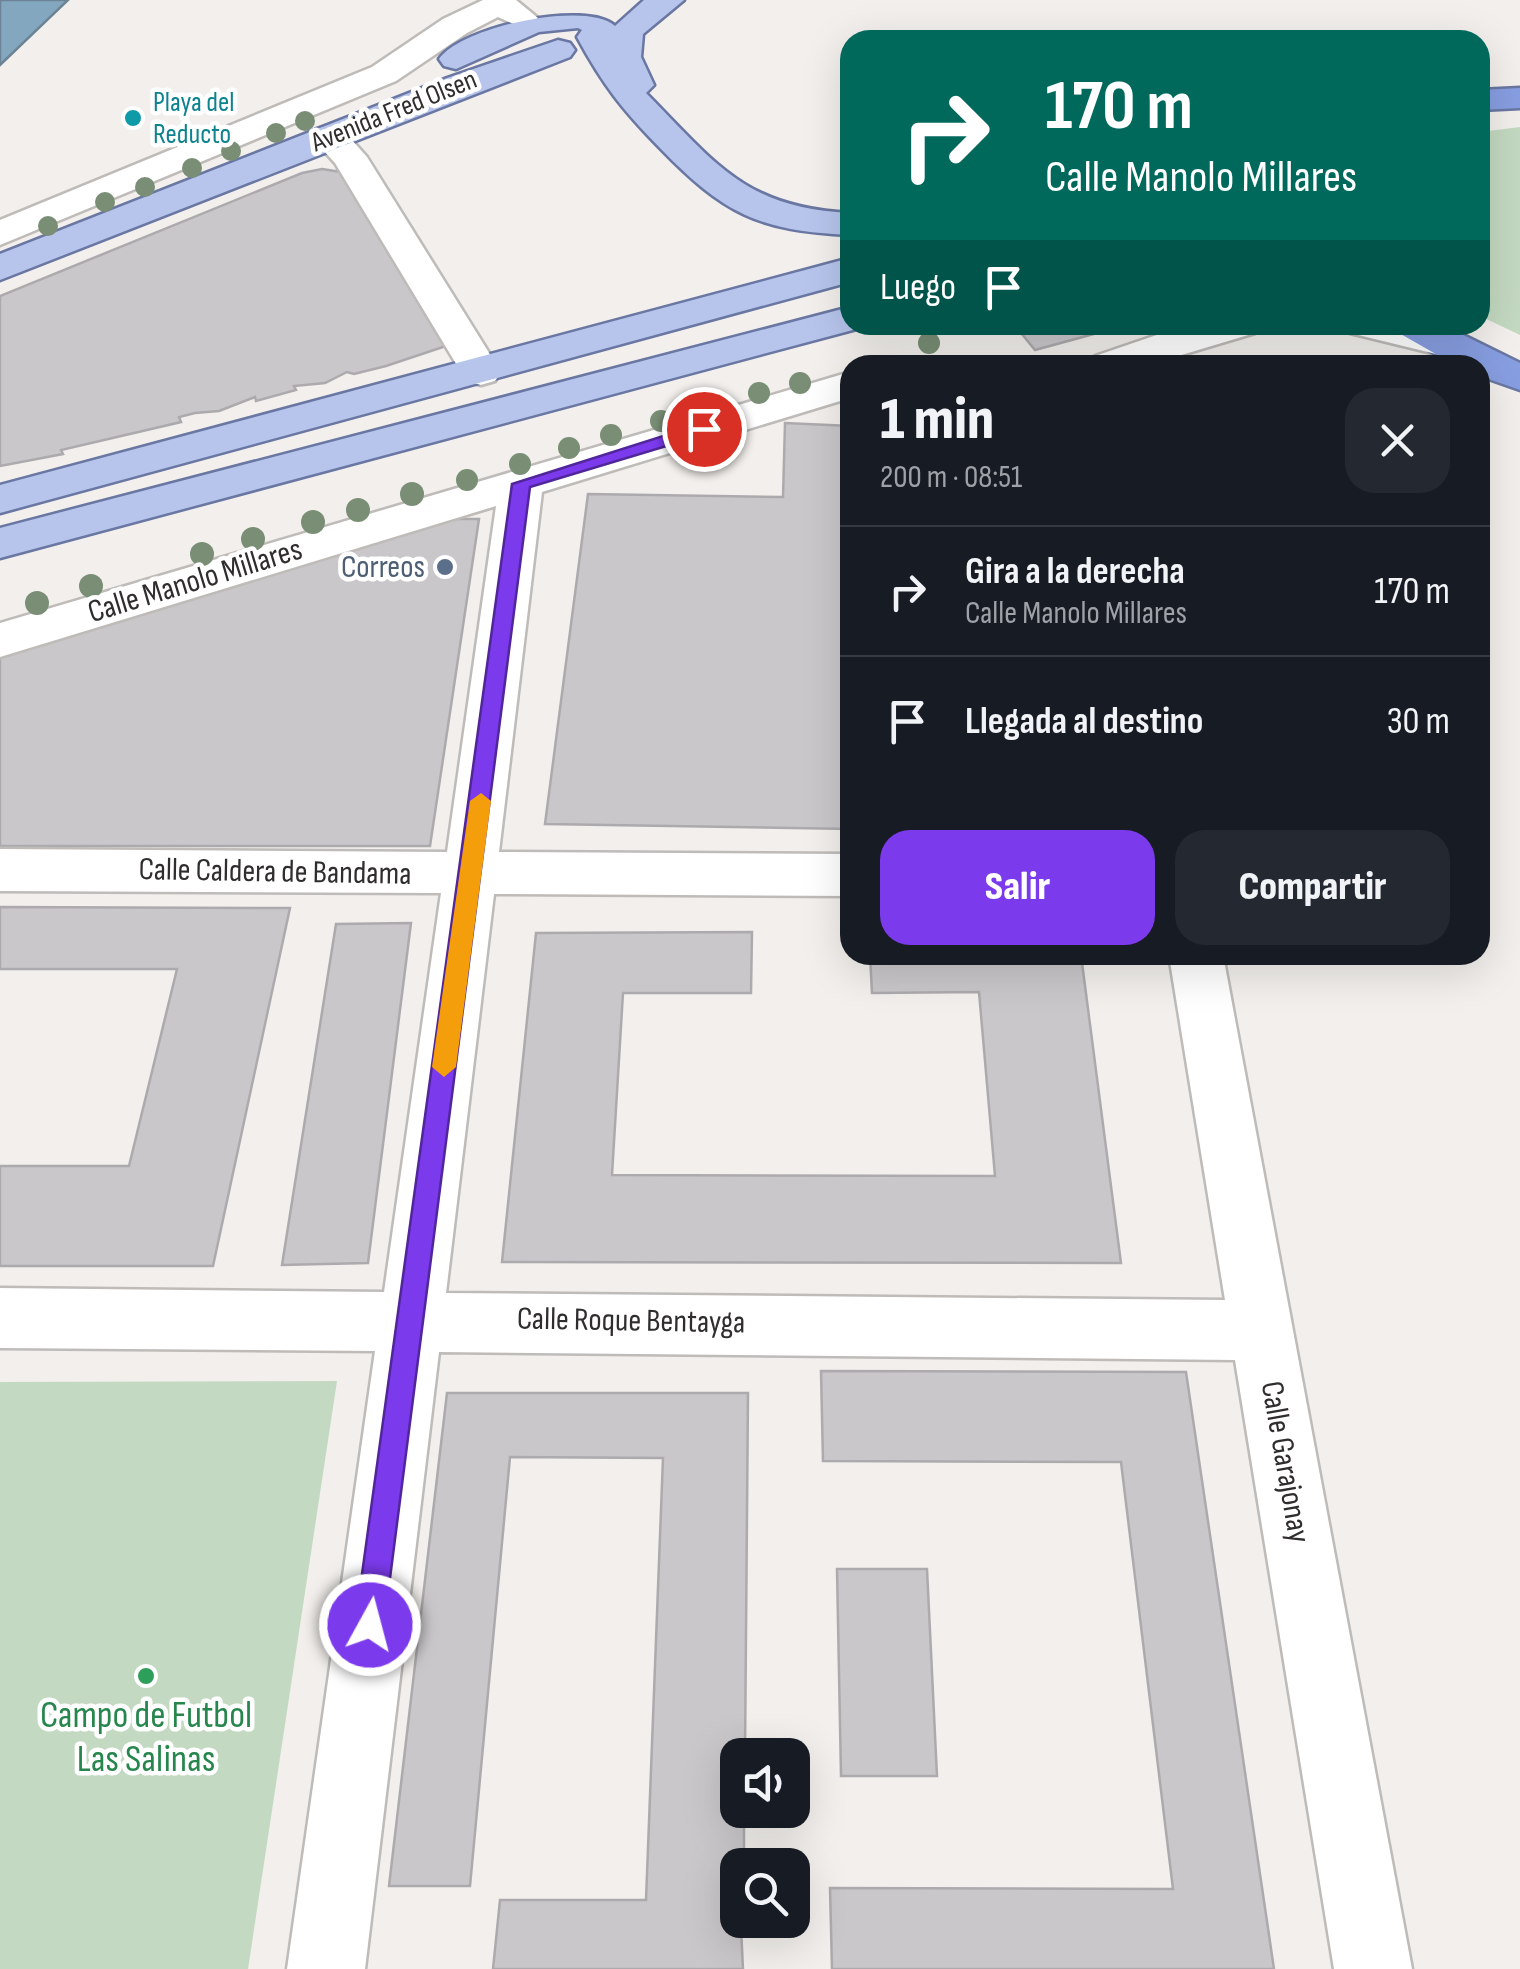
<!DOCTYPE html>
<html lang="es">
<head>
<meta charset="utf-8">
<style>
	:root { --surface:#171b24; --page:#242831; --text:#f1f3f6; --muted:#9ea1a6; --line:#363941; --accent:#7c3aed }
	body { margin:0; font-family:"Sofia Sans Condensed",sans-serif; background:var(--page); color:var(--text); height:100vh; display:flex; flex-direction:column; font-size:38px; white-space:nowrap }
	* { box-sizing:border-box; margin:0 }
	p { font-size:32px; color:var(--muted) }
	.icon { flex:none; width:55px; height:55px; fill:none; stroke:currentColor; stroke-width:2; stroke-linecap:round; stroke-linejoin:round }
	.map { position:relative; flex:1; overflow:hidden }
	.side { position:absolute; left:840px; top:355px; width:650px; height:610px; display:flex; flex-direction:column; background:var(--surface); border-radius:30px; box-shadow:0 10px 40px #0002 }
	.side>* { flex:none }
	.hud { position:absolute; left:840px; top:30px; width:650px; height:305px; border-radius:30px; box-shadow:0 10px 40px #0002; background:#00695c; color:#fff; overflow:hidden }
	.buttons { position:absolute; left:720px; top:1738px; display:grid; gap:20px }
	.buttons a { display:grid; place-items:center; width:90px; height:90px; border-radius:20px; background:var(--surface); box-shadow:0 10px 40px #0002; font-size:50px }
	.pin { position:absolute; display:grid; place-items:center; width:85px; height:85px; color:#fff; margin:-42px; border:5px solid #fff; border-radius:50%; box-shadow:0 2px 10px #0007 }
	.me { position:absolute; width:110px; margin:-55px; rotate:7deg; stroke-linejoin:round; filter:drop-shadow(0 0 8px #0008) }
	.turn { display:flex; align-items:center; gap:35px; height:210px; padding:0 40px; font-size:45px }
	.turn .icon { width:130px; height:130px; stroke-width:2.5 }
	.turn b { display:block; font-size:70px; line-height:85px }
	.then { display:flex; align-items:center; height:95px; padding:0 40px; background:#0003; gap:20px; font-size:38px }
	.round { display:grid; place-items:center; flex:none; width:105px; height:105px; border-radius:30px; background:var(--page) }
	.headline { display:flex; align-items:center; justify-content:space-between; height:170px; padding:0 40px }
	h1 { font-size:60px; font-weight:800; line-height:75px }
	.action { display:flex; gap:20px; margin-top:auto; padding:20px 40px }
	.action a { flex:1; height:115px; border-radius:30px; background:var(--accent); color:#fff; font-size:40px; font-weight:800; line-height:115px; text-align:center }
	.action a+a { background:var(--page); color:var(--text) }
	ul { padding:0; list-style:none }
	li { display:flex; align-items:center; gap:30px; height:130px; padding:0 40px; border-top:2px solid var(--line) }
	li div { flex:1 }
	li b { display:block; font-size:38px }
	li em { font-style:normal }
	.map>svg:first-child { display:block }
</style>
</head>
<body>
<div class="map">
<svg width="1520" height="1969" viewBox="0 0 1520 1969">
	<rect width="100%" height="100%" fill="#f2efec"/>
	<g fill="#c4d9c1">
		<path d="M1520 127V335L1480 316V132Z"/>
		<path d="M337 1381 248 1969H0V1382Z"/>
	</g>
	<path fill="#84a7c0" stroke="#6b8394" stroke-width="2.5" d="M0 0H68L0 65Z"/>
	<g fill="#cac7cb" stroke="#adaaae" stroke-width="2.5">
		<path d="M322 169 341 172 360 205 366 204 449 345 386 366 354 374 347 372 325 383 294 386 296 390 256 401 255 397 219 411 195 413 179 417 181 422 61 450 63 454 0 466V296L302 173Z"/>
		<path d="M1037 325 1041 330 1095 325 1101 332 1035 350 1017 328Z"/>
		<path d="M785 423 850 426V829L545 824 588 494 783 497Z"/>
		<path d="M410 519H479L430 846H0V649Z"/>
		<path d="M0 907 290 908 213 1266H0V1166H129L177 969H0Z"/>
		<path d="M411 923 368 1263 282 1265 336 924Z"/>
		<path d="M752 932 751 993H623L612 1175 995 1176 979 992 872 993 870 955H1081L1121 1263 502 1262 536 933Z"/>
		<path d="M821 1371 1186 1372 1274 1969H832L830 1888 1173 1889 1121 1462 823 1461Z"/>
		<path d="M447 1393H748L745 1755H738V1810H744V1865H738L743 1969H493L500 1900H646L663 1458 510 1457 470 1886H389Z"/>
		<path d="M837 1569H927L937 1776H841Z"/>
	</g>
	<g fill="none" stroke-linecap="round" stroke-linejoin="round">
		<g stroke="#bebbb8" stroke-width="5">
			<g id="minor">
				<path d="M483 0H516L538 18 522 28 498 17 467 33 396 81 0 245V220L372 67 443 19Z"/>
				<path d="M329 126 342 129 367 157 501 372 495 381 481 385 467 381 461 372 335 163 311 137 316 129Z"/>
				<path d="M1186 325H1261L1255 333 1148 365H1089L1095 356Z"/>
				<path d="M1344 325H1415L1458 335 1464 344 1458 353 1444 356 1350 333Z"/>
				<path d="M850 372V398L542 492 499 852 850 854V896L494 894 446 1293 1225 1300 1169 955H1223L1412 1969H1334L1235 1360 439 1352 365 1969H287L375 1351 0 1348V1288L384 1292 441 893 0 891V849L447 852 496 506 0 657V623Z"/>
			</g>
		</g>
		<g stroke="#6977a2" stroke-width="5">
			<g id="major">
				<path d="M644 0H684L643 34 641 57 654 85 646 93C715 163 745 208 850 213V235C758 231 723 213 660 148 622 109 603 85 577 37L582 30 578 28 539 32 456 69 444 66 439 59C462 26 588 0 615 26Z"/>
				<path d="M558 40 570 43 575 50 570 57 0 280V254L447 78Z"/>
				<path d="M850 258V282L0 513V485Z"/>
				<path d="M850 307V325L864 327 0 558V528Z"/>
			</g>
		</g>
		<g stroke="#6977a2" stroke-width="5">
			<g id="highway">
				<path d="M1520 88V108L1480 110V90Z"/>
				<path d="M1393 325H1443L1520 363V390L1480 376V365H1455L1399 333Z"/>
			</g>
		</g>
		<use href="#minor" fill="#fff" fill-rule="evenodd"/>
		<use href="#major" fill="#b7c5ed" fill-rule="evenodd"/>
		<use href="#highway" fill="#879ee1" fill-rule="evenodd"/>
	</g>
	<g fill="#798e75">
		<circle cx="305" cy="121" r="10"/>
		<circle cx="276" cy="133" r="10"/>
		<circle cx="231" cy="151" r="10"/>
		<circle cx="192" cy="168" r="10"/>
		<circle cx="145" cy="187" r="10"/>
		<circle cx="105" cy="202" r="10"/>
		<circle cx="48" cy="226" r="10"/>
		<circle cx="929" cy="343" r="11"/>
		<circle cx="800" cy="383" r="11"/>
		<circle cx="759" cy="393" r="11"/>
		<circle cx="711" cy="405" r="11"/>
		<circle cx="661" cy="421" r="11"/>
		<circle cx="611" cy="435" r="11"/>
		<circle cx="569" cy="448" r="11"/>
		<circle cx="520" cy="464" r="11"/>
		<circle cx="467" cy="480" r="11"/>
		<circle cx="412" cy="494" r="12"/>
		<circle cx="358" cy="510" r="12"/>
		<circle cx="313" cy="522" r="12"/>
		<circle cx="253" cy="539" r="12"/>
		<circle cx="202" cy="554" r="12"/>
		<circle cx="91" cy="586" r="12"/>
		<circle cx="37" cy="603" r="12"/>
	</g>
	<path fill="#7c3aed" stroke="#51269a" stroke-width="2.5" d="M704 423 713 429 710 433 530 487 384 1625 380 1635 370 1639 359 1635 355 1625 512 484Z"/>
	<path fill="#f59e0b" d="M481 793 491 801 456 1067 444 1077 432 1067 470 801Z"/>
	<circle fill="#0f9aa8" stroke="#fff" stroke-width="4" cx="133" cy="118" r="10"/>
	<circle fill="#5c6f8a" stroke="#fff" stroke-width="4" cx="445" cy="567" r="10"/>
	<circle fill="#2e9e5b" stroke="#fff" stroke-width="4" cx="146" cy="1676" r="10"/>
	<g text-anchor="middle" dominant-baseline="central" stroke-width="9" stroke-linejoin="round" paint-order="stroke">
		<g font-size="28" fill="#0d838f" stroke="#fff" text-anchor="start">
			<text x="153" y="102">Playa del<tspan x="153" dy="32">Reducto</tspan></text>
		</g>
		<g font-size="28" fill="#302e2d" stroke="#fff">
			<text transform="translate(394 111) rotate(-22)">Avenida Fred Olsen</text>
		</g>
		<g font-size="32" fill="#4e5e75" stroke="#fff" text-anchor="end">
			<text x="425" y="567">Correos</text>
		</g>
		<g font-size="32" fill="#302e2d" stroke="#fff">
			<text transform="translate(195 581) rotate(-17)">Calle Manolo Millares</text>
			<text transform="translate(275 872) rotate(1)">Calle Caldera de Bandama</text>
			<text transform="translate(631 1321) rotate(1)">Calle Roque Bentayga</text>
			<text transform="translate(1285 1462) rotate(80)">Calle Garajonay</text>
		</g>
		<g font-size="38" fill="#27864d" stroke="#fff">
			<text x="146" y="1715">Campo de Futbol<tspan x="146" dy="44">Las Salinas</tspan></text>
		</g>
	</g>
</svg>
<div class="buttons">
<a><svg class="icon" aria-label="sound" viewBox="0 0 24 24"><path d="M4 9h4l5-4v14l-5-4H4zM17 9q2 3 0 6"/></svg></a>
<a><svg class="icon" aria-label="search" viewBox="0 0 24 24"><circle cx="10" cy="10" r="6"/><path d="M15 15l6 6"/></svg></a>
</div>
<div class="pin" style="left:704px;top:429px;background:#d93025"><svg class="icon" aria-label="arrive" viewBox="0 0 24 24"><path d="M6 21V4h12l-3 4 3 4H6"/></svg></div>
<svg class="me" style="left:370px;top:1625px" viewBox="-20 -20 40 40"><circle r="17" fill="#7c3aed" stroke="#fff" stroke-width="3"/><path d="M0-11L8 9 0 5-8 9z" fill="#fff"/></svg>
<div class="hud">
<div class="turn"><svg class="icon" aria-label="right" viewBox="0 0 24 24"><path d="M7 20v-9h11M14 6l5 5-5 5"/></svg><div><b>170 m</b>Calle Manolo Millares</div></div>
<div class="then">Luego<svg class="icon" aria-label="arrive" viewBox="0 0 24 24"><path d="M6 21V4h12l-3 4 3 4H6"/></svg></div>
</div>
<section class="side">
<div class="headline"><div><h1>1 min</h1><p>200 m · 08:51</p></div><a class="round"><svg class="icon" aria-label="close" viewBox="0 0 24 24"><path d="M6 6l12 12M18 6L6 18"/></svg></a></div>
<ul>
<li><svg class="icon" aria-label="right" viewBox="0 0 24 24"><path d="M7 20v-9h11M14 6l5 5-5 5"/></svg><div><b>Gira a la derecha</b><p>Calle Manolo Millares</p></div><em>170 m</em></li>
<li><svg class="icon" aria-label="arrive" viewBox="0 0 24 24"><path d="M6 21V4h12l-3 4 3 4H6"/></svg><div><b>Llegada al destino</b></div><em>30 m</em></li>
</ul>
<div class="action"><a>Salir</a><a>Compartir</a></div>
</section>
</div>
</body>
</html>
